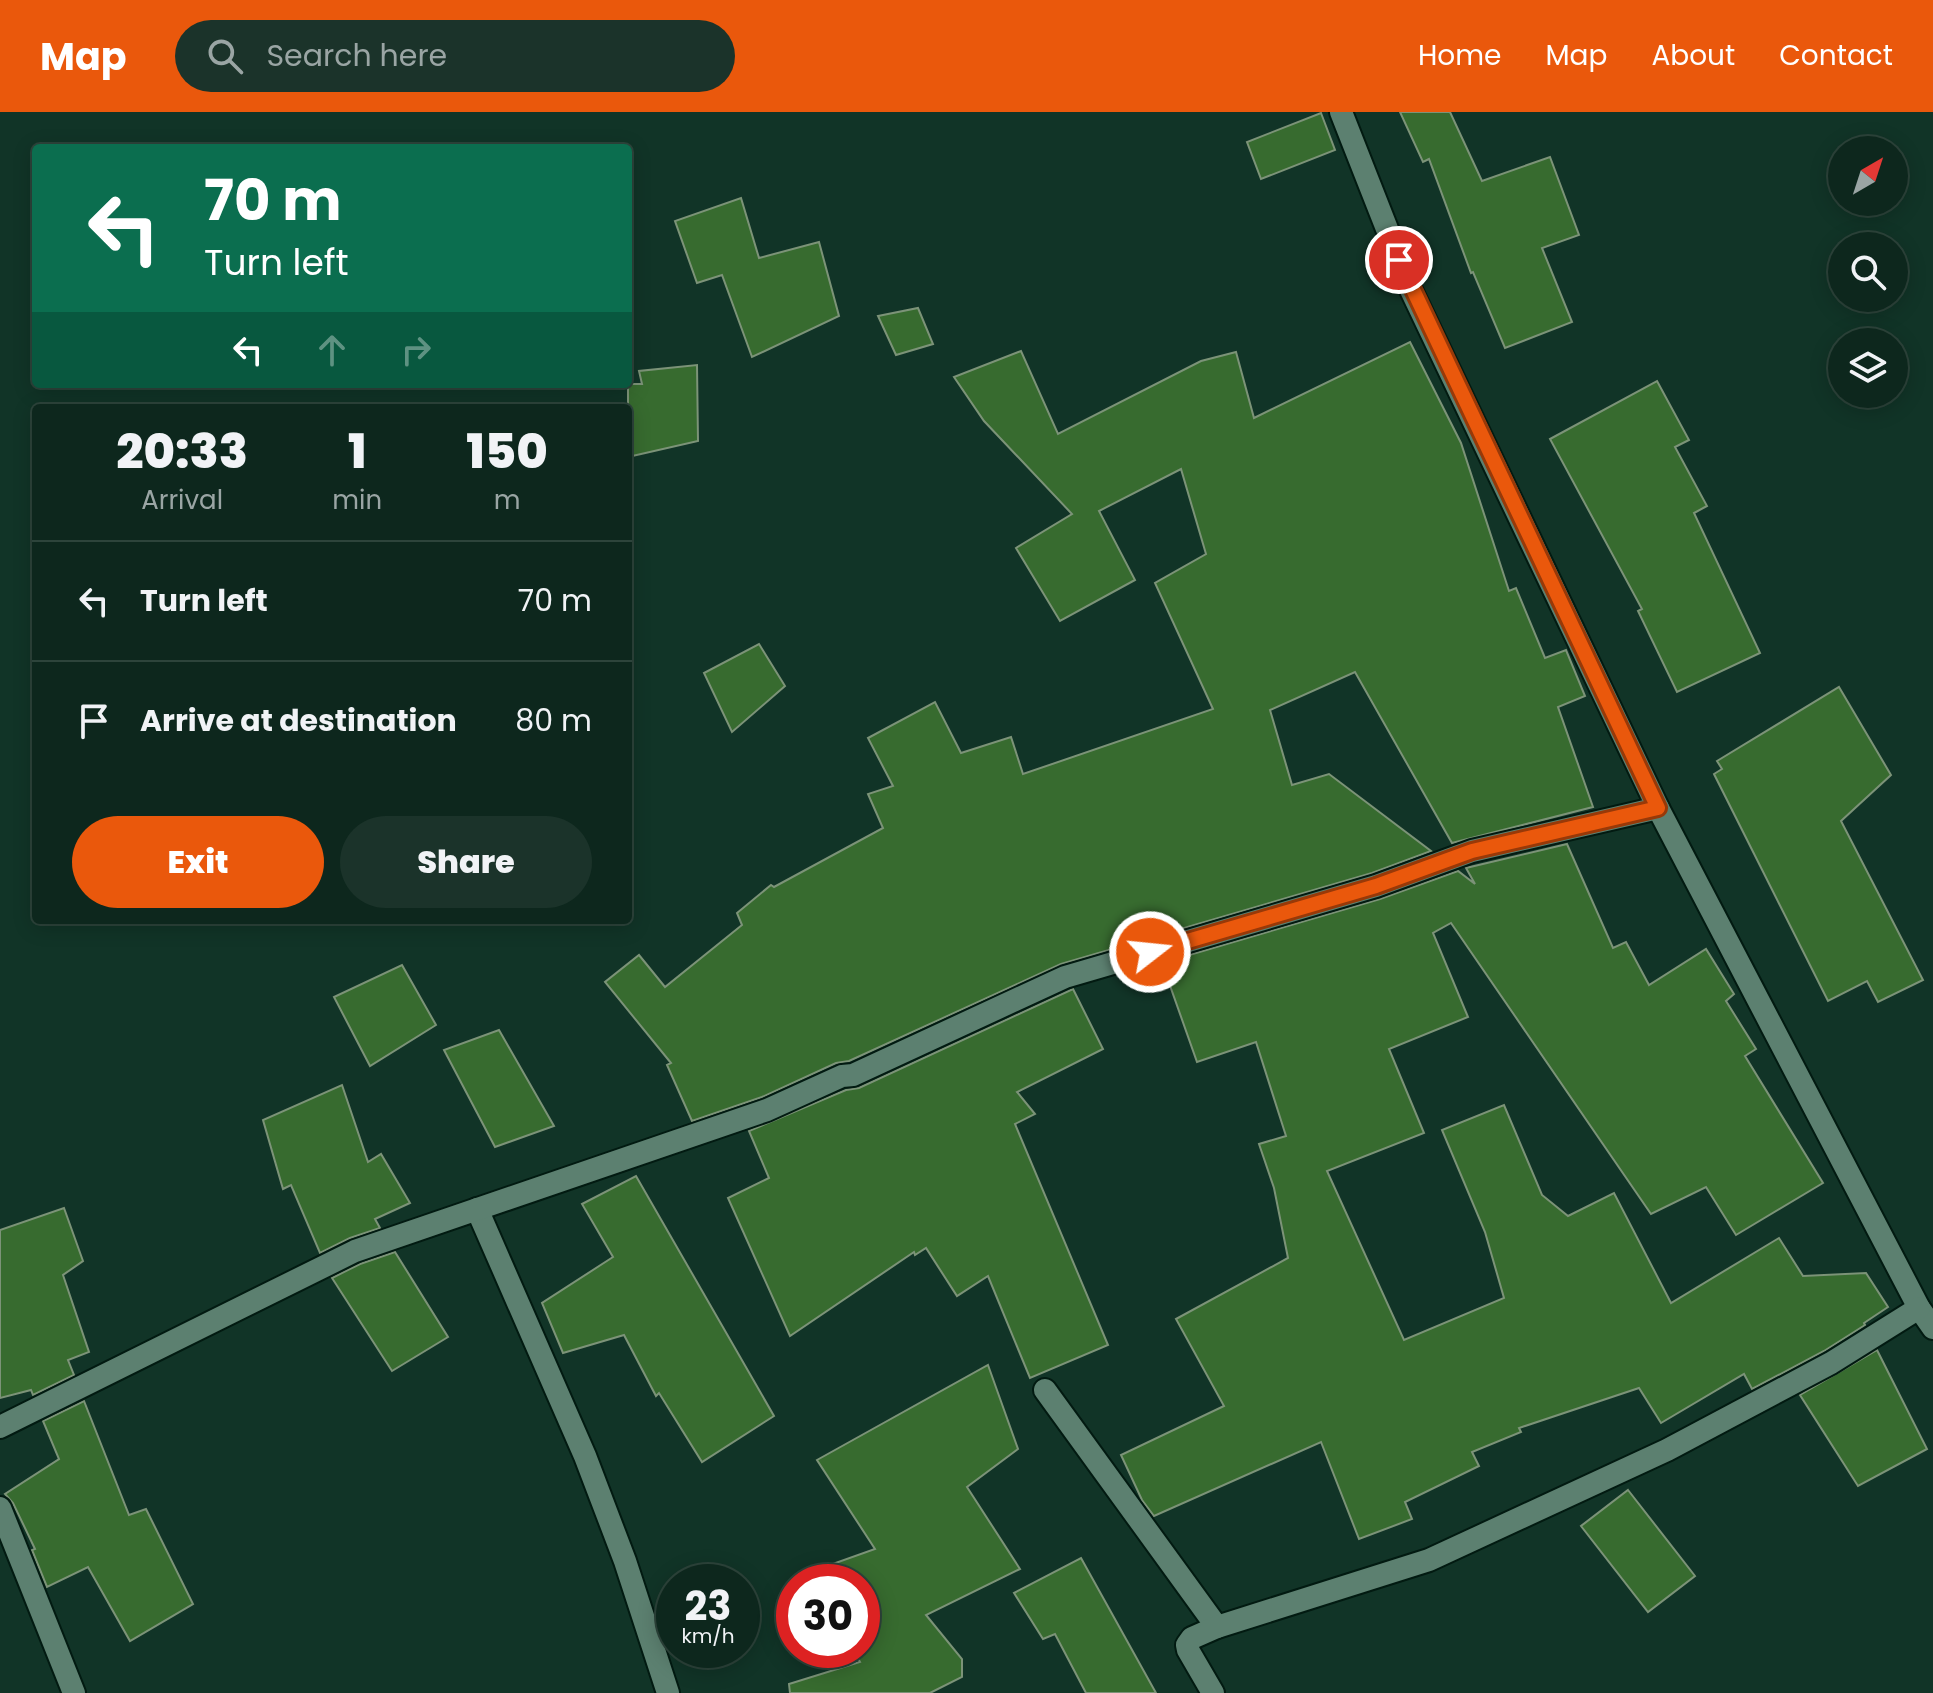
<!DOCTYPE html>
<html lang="en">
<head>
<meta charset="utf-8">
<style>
	:root { --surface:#0d271d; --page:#1b332a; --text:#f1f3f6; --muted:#9aa5a4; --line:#2d443b; --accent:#ea580c }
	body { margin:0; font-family:Poppins,sans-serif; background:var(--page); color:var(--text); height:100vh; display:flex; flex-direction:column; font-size:30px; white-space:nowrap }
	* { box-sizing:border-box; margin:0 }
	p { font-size:26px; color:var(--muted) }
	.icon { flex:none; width:44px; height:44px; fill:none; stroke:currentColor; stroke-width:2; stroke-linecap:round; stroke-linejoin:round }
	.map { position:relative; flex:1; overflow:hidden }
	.side { position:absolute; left:32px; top:292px; width:600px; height:520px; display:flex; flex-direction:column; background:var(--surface); border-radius:8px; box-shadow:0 4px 20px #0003,0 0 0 2px var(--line) }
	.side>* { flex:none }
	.banner { position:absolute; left:32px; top:32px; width:600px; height:244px; border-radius:8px; box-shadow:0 4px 20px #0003,0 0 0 2px var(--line); background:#0b6e4f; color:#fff; overflow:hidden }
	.needle { width:52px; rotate:39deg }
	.buttons { position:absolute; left:1828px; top:24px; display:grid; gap:16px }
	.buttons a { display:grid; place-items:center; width:80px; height:80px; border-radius:50%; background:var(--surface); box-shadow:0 4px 20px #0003,0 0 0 2px var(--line); font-size:40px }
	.speed { position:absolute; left:656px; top:1452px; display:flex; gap:16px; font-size:40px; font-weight:700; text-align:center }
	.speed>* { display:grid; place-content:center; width:104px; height:104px; border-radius:50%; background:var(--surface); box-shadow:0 4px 20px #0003,0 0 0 2px var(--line); line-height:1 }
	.speed small { font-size:20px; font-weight:400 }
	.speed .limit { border:12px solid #d22; background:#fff; color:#111 }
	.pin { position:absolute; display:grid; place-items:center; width:68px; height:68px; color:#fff; margin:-34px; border:4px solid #fff; border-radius:50%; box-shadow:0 2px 8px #0007 }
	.me { position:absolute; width:88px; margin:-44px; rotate:74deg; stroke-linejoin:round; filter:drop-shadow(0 0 6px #0008) }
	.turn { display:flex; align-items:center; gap:28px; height:168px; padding:0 40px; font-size:36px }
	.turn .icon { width:104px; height:104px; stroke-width:2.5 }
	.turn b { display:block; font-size:56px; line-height:68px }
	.lanes { display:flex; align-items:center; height:76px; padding:0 40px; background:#0003; justify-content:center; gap:40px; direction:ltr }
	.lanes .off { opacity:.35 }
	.eta { display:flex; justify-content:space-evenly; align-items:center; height:136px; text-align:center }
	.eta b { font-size:48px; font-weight:800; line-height:56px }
	.button { display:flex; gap:16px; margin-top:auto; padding:16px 40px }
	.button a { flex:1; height:92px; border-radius:48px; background:var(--accent); color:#fff; font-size:32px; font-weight:800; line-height:92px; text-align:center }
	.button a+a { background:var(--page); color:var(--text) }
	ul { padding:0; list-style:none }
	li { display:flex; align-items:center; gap:24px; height:120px; padding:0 40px; border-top:2px solid var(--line) }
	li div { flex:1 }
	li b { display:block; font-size:30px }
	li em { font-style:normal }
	header { display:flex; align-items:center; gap:48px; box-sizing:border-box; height:112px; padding:0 40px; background:var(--accent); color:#fff }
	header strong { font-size:38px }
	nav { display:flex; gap:44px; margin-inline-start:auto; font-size:28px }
	.search { width:560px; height:72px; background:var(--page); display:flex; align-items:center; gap:20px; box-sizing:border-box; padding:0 28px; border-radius:44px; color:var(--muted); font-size:30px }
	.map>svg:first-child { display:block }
</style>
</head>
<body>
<header>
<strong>Map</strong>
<div class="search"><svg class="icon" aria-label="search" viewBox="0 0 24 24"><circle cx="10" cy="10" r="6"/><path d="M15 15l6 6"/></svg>Search here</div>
<nav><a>Home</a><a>Map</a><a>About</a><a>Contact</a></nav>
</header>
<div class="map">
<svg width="1933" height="1581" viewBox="0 0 1933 1581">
	<rect width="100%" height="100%" fill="#113427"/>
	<g fill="#376b2f" stroke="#7c9378" stroke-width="2">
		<path d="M1400 0H1450L1482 69 1550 45 1579 123 1542 136 1572 210 1505 236 1473 160 1471 161 1429 47 1423 50Z"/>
		<path d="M1321 1 1335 38 1261 67 1247 30Z"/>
		<path d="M741 86 759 146 819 130 839 204 752 245 722 163 697 171 675 109Z"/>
		<path d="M918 196 933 232 896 243 878 204Z"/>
		<path d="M1410 230 1461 331 1509 479 1516 476 1545 546 1566 538 1585 584 1558 595 1593 695 1452 731 1355 560 1270 598 1292 673 1329 662 1431 739 1372 761 1061 852 849 949 836 951 762 985 692 1009 667 953 671 951 605 870 639 843 665 875 742 813 737 801 771 773 774 775 883 716 868 682 893 674 868 626 935 590 961 641 1011 625 1023 662 1213 597 1155 471 1206 442 1181 357 1099 399 1135 468 1060 509 1016 436 1072 402 984 309 954 265 1021 239 1058 322 1201 249 1236 240 1254 306Z"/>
		<path d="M697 253 698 329 628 345V272H642L639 259Z"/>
		<path d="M1657 269 1689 328 1675 335 1707 394 1694 401 1760 541 1677 580 1638 499 1642 497 1550 327Z"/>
		<path d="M759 532 785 574 732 620 704 561Z"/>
		<path d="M1839 575 1891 663 1841 709 1923 868 1878 890 1867 869 1828 889 1714 662 1722 657 1717 649Z"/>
		<path d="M1567 732 1613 836 1626 830 1649 873 1706 837 1734 882 1726 889 1756 937 1745 944 1823 1071 1736 1123 1706 1075 1651 1102 1451 811 1433 821 1468 905 1389 937 1424 1021 1327 1059 1404 1228 1504 1186 1485 1120 1442 1018 1504 993 1542 1083 1568 1104 1614 1081 1671 1191 1779 1126 1803 1164 1866 1161 1888 1195 1864 1211 1865 1213 1824 1239 1752 1277 1744 1262 1661 1311 1639 1276 1519 1316 1521 1320 1472 1340 1479 1354 1405 1390 1412 1407 1359 1427 1321 1330 1154 1404 1142 1388 1121 1343 1224 1294 1176 1207 1288 1146 1274 1076 1259 1032 1286 1024 1256 930 1197 950 1162 851 1380 787 1458 759 1475 772 1466 756Z"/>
		<path d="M402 853 436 913 370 954 334 885Z"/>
		<path d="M1073 877 1103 937 1017 980 1035 1002 1015 1012 1108 1233 1030 1266 988 1164 957 1184 926 1136 915 1143 914 1140 790 1224 728 1086 769 1066 749 1019 846 978 859 976Z"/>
		<path d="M499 918 554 1014 495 1035 444 938Z"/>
		<path d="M342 973 368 1050 381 1042 410 1091 375 1107 380 1116 350 1126 320 1141 291 1073 283 1077 263 1008Z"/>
		<path d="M636 1064 774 1304 702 1350 659 1281 656 1284 624 1223 563 1241 542 1191 613 1145 582 1092Z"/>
		<path d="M64 1096 83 1149 63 1163 89 1240 68 1248 74 1263 33 1283 31 1278 0 1286V1118Z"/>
		<path d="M395 1140 448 1225 392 1259 332 1166 360 1152Z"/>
		<path d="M1877 1238 1927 1337 1858 1374 1800 1283Z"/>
		<path d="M988 1253 1018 1337 967 1375 1020 1457 926 1503 962 1547V1565L930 1581H790L789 1572 860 1550 853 1538H862V1470H815L810 1460 875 1437 817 1348Z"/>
		<path d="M84 1289 129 1403 146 1397 193 1492 130 1529 88 1455 47 1475 32 1438 35 1437 13 1391 5 1382 59 1347 43 1309Z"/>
		<path d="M1628 1378 1695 1464 1648 1500 1581 1414Z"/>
		<path d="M1081 1446 1156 1581H1086L1055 1522 1043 1527 1014 1481Z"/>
	</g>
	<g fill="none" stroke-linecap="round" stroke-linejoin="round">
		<g stroke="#021a11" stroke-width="26">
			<g id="minor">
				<path d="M1341 0 1411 178 1658 696 1919 1196 1933 1216"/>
				<path d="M477 1097 585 1344 625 1449 668 1581"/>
				<path d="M1045 1278 1217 1515"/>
				<path d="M0 1315 355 1139 767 998 842 964 853 963 1065 865 1376 774 1472 739 1658 696"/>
				<path d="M0 1396 74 1581"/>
				<path d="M1213 1581 1188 1538 1187 1533 1192 1526 1217 1515 1429 1448 1667 1338 1831 1251 1919 1196"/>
			</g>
		</g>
		<use href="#minor" stroke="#5c8070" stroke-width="22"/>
	</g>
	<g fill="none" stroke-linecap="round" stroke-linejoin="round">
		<g stroke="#983908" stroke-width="20">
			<path id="route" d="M1150 840 1376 774 1472 739 1658 696 1399 148"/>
		</g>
		<use href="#route" stroke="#ea580c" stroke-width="14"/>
	</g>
</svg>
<div class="buttons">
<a><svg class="needle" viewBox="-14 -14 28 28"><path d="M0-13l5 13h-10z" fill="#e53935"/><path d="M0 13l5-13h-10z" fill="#9aa5a4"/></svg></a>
<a><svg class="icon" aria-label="search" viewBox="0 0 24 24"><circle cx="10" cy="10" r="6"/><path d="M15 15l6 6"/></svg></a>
<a><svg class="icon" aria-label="layers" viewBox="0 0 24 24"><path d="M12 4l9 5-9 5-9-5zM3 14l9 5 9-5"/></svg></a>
</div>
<div class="speed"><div>23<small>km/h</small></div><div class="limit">30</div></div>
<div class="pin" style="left:1399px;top:148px;background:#d93025"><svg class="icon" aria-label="arrive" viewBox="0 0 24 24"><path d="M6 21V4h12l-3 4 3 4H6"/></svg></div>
<svg class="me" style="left:1150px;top:840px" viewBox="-20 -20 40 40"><circle r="17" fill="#ea580c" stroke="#fff" stroke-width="3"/><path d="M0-11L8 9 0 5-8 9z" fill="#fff"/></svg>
<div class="banner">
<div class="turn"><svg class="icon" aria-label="left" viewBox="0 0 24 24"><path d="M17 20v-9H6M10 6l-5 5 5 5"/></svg><div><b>70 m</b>Turn left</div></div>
<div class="lanes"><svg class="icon" aria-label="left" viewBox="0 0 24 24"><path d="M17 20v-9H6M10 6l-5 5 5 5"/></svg><svg class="icon off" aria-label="ahead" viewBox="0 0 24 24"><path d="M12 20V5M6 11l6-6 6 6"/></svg><svg class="icon off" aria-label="right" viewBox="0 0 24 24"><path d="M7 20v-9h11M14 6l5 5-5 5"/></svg></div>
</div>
<section class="side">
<div class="eta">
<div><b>20:33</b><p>Arrival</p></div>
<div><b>1</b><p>min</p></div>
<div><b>150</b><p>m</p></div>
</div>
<ul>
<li><svg class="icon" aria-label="left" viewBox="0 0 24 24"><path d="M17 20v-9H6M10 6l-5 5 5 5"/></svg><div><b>Turn left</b></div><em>70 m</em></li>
<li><svg class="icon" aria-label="arrive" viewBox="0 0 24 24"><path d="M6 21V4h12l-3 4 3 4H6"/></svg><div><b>Arrive at destination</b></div><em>80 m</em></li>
</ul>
<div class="button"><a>Exit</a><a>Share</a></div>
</section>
</div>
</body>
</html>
